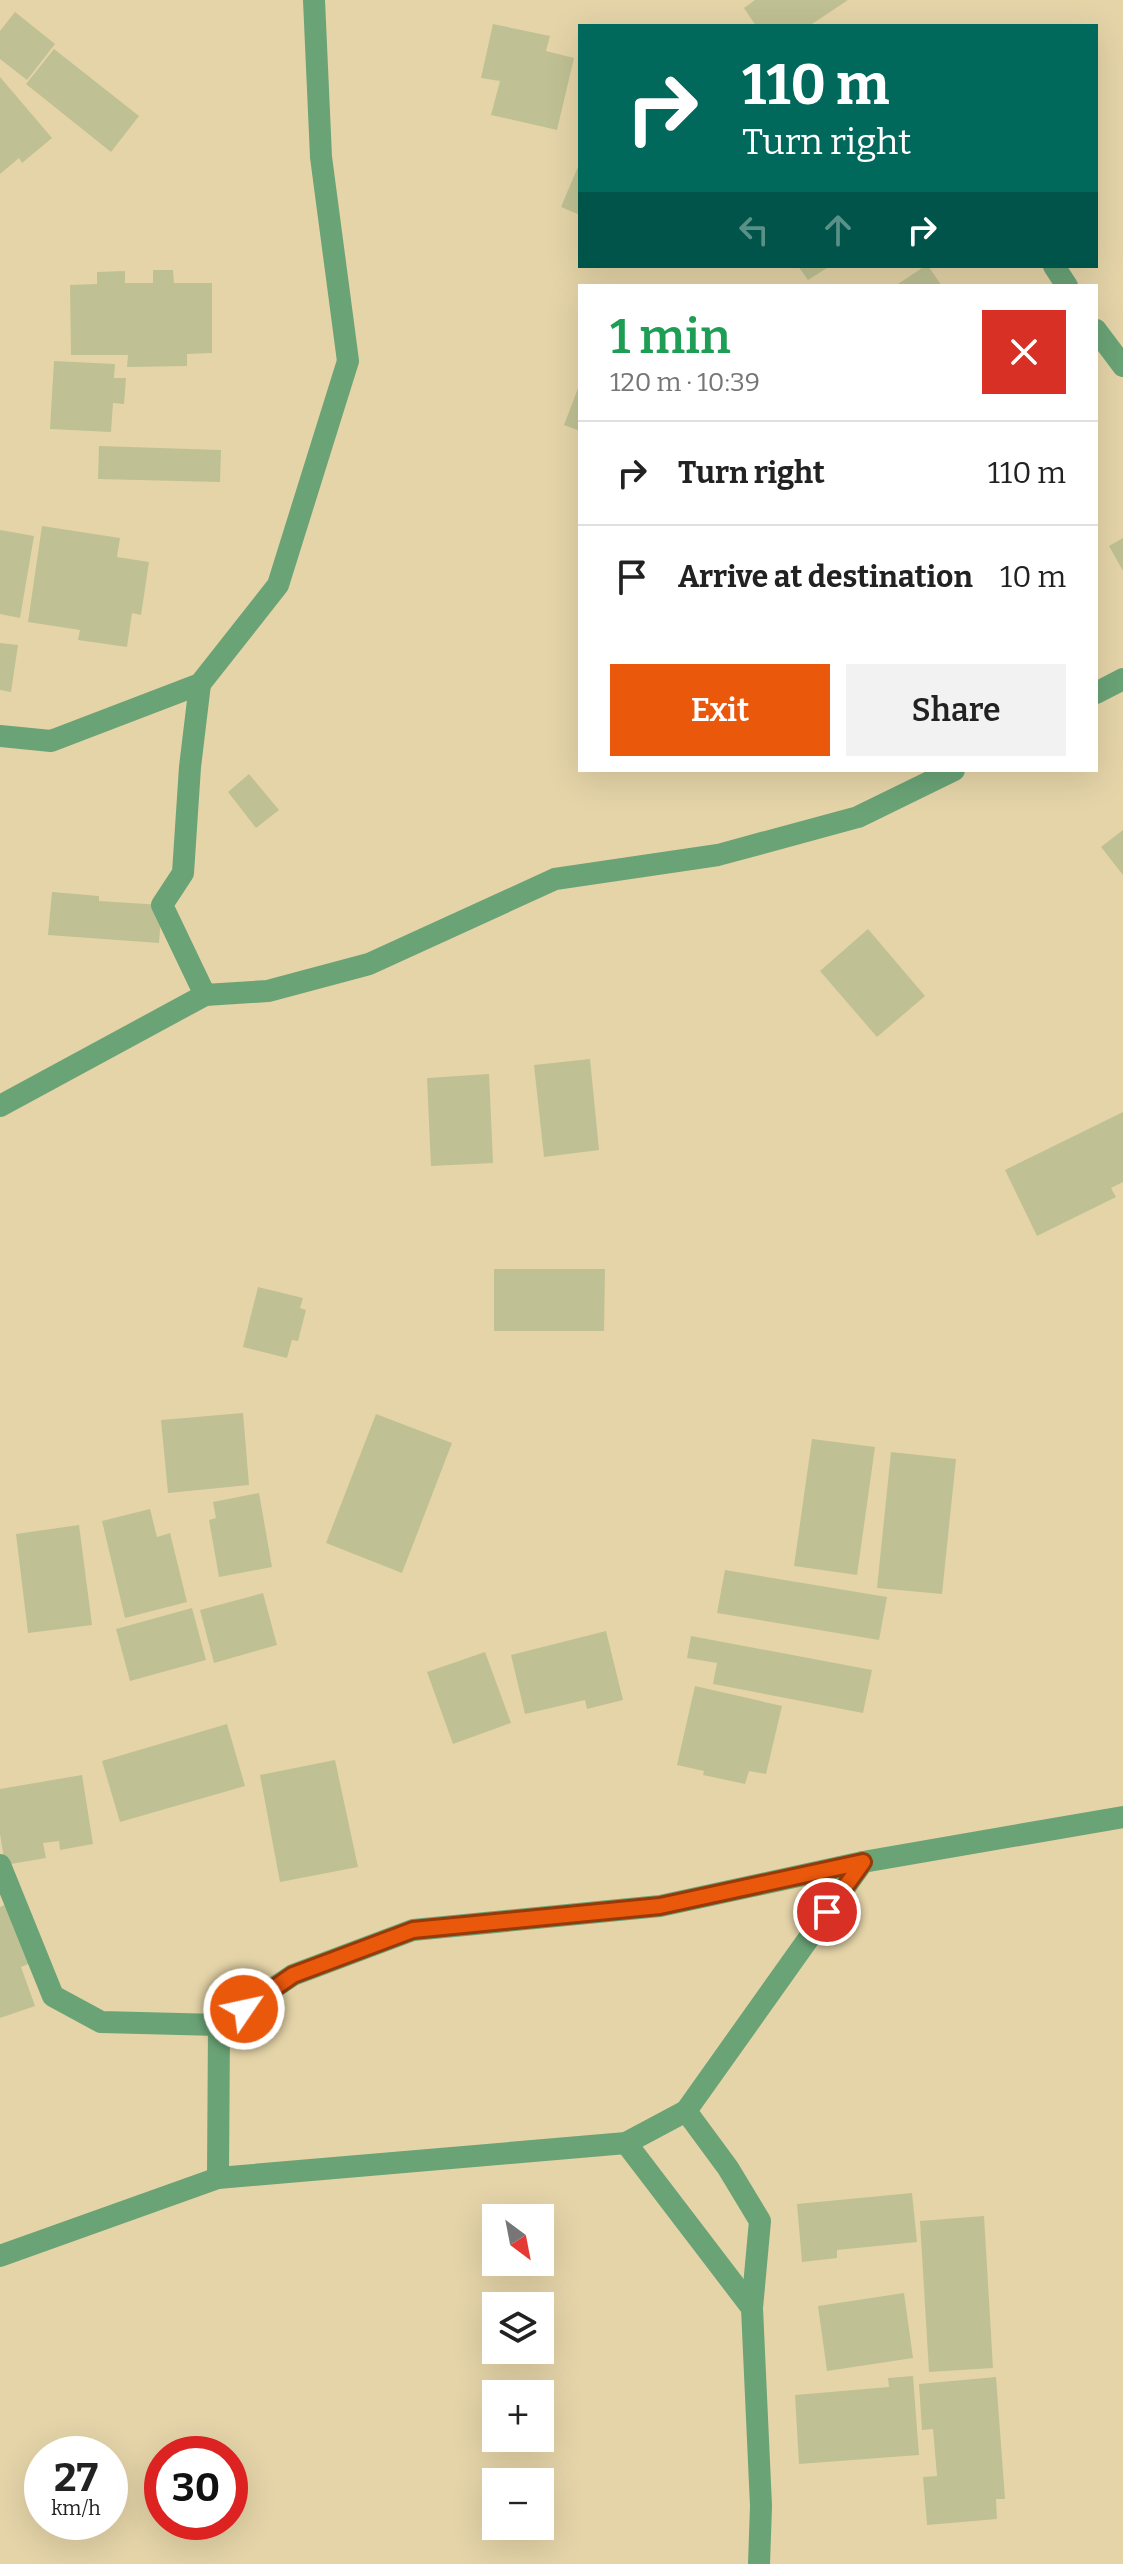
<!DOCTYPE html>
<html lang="en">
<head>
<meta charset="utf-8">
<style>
	:root { --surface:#fff; --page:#f2f2f2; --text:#222; --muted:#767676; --line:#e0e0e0; --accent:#ea580c }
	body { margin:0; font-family:Bitter,serif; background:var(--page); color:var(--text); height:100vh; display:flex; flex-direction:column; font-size:30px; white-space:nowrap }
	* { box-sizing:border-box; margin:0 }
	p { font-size:26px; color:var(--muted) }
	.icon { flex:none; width:44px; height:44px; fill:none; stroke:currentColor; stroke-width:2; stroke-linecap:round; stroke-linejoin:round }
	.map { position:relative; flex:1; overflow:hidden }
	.side { position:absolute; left:578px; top:284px; width:520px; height:488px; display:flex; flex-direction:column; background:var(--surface); border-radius:0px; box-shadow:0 8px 32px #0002 }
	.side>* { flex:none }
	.hud { position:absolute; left:578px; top:24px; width:520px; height:244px; border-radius:0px; box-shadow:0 8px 32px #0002; background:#00695c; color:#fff; overflow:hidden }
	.needle { width:52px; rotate:148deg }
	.buttons { position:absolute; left:482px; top:2204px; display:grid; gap:16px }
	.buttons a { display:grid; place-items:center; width:72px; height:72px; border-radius:0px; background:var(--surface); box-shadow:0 8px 32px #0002; font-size:40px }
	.speed { position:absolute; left:24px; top:2436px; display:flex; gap:16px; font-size:40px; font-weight:700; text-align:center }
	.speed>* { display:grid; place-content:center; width:104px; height:104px; border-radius:50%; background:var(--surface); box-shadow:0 8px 32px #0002; line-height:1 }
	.speed small { font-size:20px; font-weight:400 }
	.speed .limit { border:12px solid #d22; background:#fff; color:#111 }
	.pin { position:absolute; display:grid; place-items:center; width:68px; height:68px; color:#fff; margin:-34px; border:4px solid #fff; border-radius:50%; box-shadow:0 2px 8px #0007 }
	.me { position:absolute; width:88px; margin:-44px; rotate:56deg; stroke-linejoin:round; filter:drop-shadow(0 0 6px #0008) }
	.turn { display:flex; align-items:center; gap:28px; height:168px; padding:0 32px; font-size:36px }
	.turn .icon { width:104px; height:104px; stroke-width:2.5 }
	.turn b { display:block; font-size:56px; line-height:68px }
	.lanes { display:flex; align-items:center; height:76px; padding:0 32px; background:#0003; justify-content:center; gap:40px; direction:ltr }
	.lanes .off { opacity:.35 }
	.round { display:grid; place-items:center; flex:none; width:84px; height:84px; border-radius:0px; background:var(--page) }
	.head { display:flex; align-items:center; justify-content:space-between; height:136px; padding:0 32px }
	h1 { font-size:48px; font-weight:600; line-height:60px; color:#1e9e55 }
	.button { display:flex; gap:16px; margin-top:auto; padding:16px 32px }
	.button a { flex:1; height:92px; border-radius:0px; background:var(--accent); color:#fff; font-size:32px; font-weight:600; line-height:92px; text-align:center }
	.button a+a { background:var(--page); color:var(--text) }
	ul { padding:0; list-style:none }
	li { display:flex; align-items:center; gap:24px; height:104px; padding:0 32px; border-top:2px solid var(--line) }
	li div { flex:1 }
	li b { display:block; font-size:30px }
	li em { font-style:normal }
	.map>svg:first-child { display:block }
</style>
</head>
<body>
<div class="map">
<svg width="1123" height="2564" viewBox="0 0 1123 2564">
	<rect width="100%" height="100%" fill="#e5d4a8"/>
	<g fill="#bfc194">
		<path d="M755 0H848L809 26H756L744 8Z"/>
		<path d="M15 12 55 44 27 80 0 59V31Z"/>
		<path d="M493 24 550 36 546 51 574 58 557 130 491 115 500 81 481 78Z"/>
		<path d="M54 49 139 116 111 152 26 84Z"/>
		<path d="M0 77 52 138 22 163 19 158 0 174Z"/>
		<path d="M580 162V215L561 207Z"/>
		<path d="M798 266H830L808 280Z"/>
		<path d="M925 266H928L942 286H895Z"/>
		<path d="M153 270H173L174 283H212V353L187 354V366L127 367 128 355H71L70 285 97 284V272L125 271V283H153Z"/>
		<path d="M54 361 115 364 114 378H126L124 404 113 403 111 432 50 429Z"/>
		<path d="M580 383V431L564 425Z"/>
		<path d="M99 446 221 450 220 482 98 479Z"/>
		<path d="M42 526 120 538 117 557 149 562 141 615 132 613 127 647 78 640 80 630 28 622Z"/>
		<path d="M0 530 34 536 20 618 0 614Z"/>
		<path d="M1123 538V571L1109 546Z"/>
		<path d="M0 643 18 645 11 692 0 690Z"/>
		<path d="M249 774 279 810 256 828 228 792Z"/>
		<path d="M1123 830V875L1101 847Z"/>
		<path d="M52 892 99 896V901L162 905 159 943 48 935Z"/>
		<path d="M868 929 925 996 877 1037 820 971Z"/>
		<path d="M590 1059 599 1150 544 1157 534 1065Z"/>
		<path d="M489 1074 493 1163 431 1166 427 1078Z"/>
		<path d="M1123 1112V1182L1111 1188 1116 1197 1037 1236 1005 1170Z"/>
		<path d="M494 1269H605L604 1331H494Z"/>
		<path d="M258 1287 303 1298 300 1308 306 1310 298 1341 292 1340 287 1358 243 1347Z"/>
		<path d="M243 1413 249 1485 168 1493 161 1420Z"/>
		<path d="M376 1414 452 1443 402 1573 326 1543Z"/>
		<path d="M812 1439 875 1447 857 1575 794 1566Z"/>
		<path d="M891 1452 956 1459 942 1594 877 1588Z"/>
		<path d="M259 1493 272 1567 219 1577 209 1520 216 1518 213 1502Z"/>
		<path d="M150 1509 157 1537 170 1533 187 1602 125 1618 102 1521Z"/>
		<path d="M79 1525 92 1625 28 1633 16 1534Z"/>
		<path d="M725 1570 887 1597 879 1640 717 1613Z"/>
		<path d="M263 1593 277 1645 214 1663 200 1610Z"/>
		<path d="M192 1608 206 1660 130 1681 116 1629Z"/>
		<path d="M606 1631 623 1700 587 1709 585 1700 525 1714 511 1655Z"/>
		<path d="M691 1636 872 1670 863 1713 713 1684 717 1663 687 1658Z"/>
		<path d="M485 1652 511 1723 453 1744 427 1672Z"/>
		<path d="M695 1686 782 1706 766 1774 749 1771 745 1784 703 1775 704 1771 677 1765Z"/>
		<path d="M227 1724 245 1786 120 1822 102 1761Z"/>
		<path d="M335 1760 358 1867 280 1882 260 1775Z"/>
		<path d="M82 1775 93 1844 60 1850 59 1841 43 1843 46 1858 5 1865 0 1834V1789Z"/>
		<path d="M9 1903 31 1963 21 1967 35 2006 0 2018V1907Z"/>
		<path d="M912 2193 917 2242 837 2250V2258L802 2262 797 2204Z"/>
		<path d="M984 2216 993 2368 929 2372 920 2221Z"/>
		<path d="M904 2293 913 2358 827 2371 818 2306Z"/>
		<path d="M913 2376 919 2455 799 2464 795 2395 889 2387 888 2378Z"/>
		<path d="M996 2377 1005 2499H996L997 2519 927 2525 923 2477 937 2476 933 2429 922 2430 919 2384Z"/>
	</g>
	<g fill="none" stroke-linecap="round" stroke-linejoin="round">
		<g stroke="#6aa376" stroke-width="22">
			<path d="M1054 266 1067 286"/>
			<path d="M1096 330 1123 366"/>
			<path d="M200 684 190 767 183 873 162 905 205 995 268 991 369 964 555 879 718 855 858 817 954 770"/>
			<path d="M1096 693 1123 679"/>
			<path d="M0 736 51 741 200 684 278 585 348 361 321 157 314 0"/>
			<path d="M0 1106 205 995"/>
			<path d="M0 1865 53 1996 101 2022 219 2025 293 1975 413 1930 660 1906 863 1862 1123 1817"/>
			<path d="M626 2143 752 2308"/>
			<path d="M218 2178 219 2025"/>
			<path d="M0 2256 218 2178 626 2143 686 2111"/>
			<path d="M759 2564 761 2506 752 2308 760 2221 728 2168 686 2111 863 1862"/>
		</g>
	</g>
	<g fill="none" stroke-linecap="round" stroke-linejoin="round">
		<g stroke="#983908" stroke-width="20">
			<path id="route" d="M244 2009 293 1975 413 1930 660 1906 863 1862 827 1912"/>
		</g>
		<use href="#route" stroke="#ea580c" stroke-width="14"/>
	</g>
</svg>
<div class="buttons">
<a><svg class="needle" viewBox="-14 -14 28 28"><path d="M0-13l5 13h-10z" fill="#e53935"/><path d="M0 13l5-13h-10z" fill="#767676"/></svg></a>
<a><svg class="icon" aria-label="layers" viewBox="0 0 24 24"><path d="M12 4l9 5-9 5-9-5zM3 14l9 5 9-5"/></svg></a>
<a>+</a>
<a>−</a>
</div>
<div class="speed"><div>27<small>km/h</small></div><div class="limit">30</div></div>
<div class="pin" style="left:827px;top:1912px;background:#d93025"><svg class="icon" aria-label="arrive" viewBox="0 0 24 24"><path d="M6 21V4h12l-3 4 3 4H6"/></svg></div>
<svg class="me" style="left:244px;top:2009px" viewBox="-20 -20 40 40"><circle r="17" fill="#ea580c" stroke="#fff" stroke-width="3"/><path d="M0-11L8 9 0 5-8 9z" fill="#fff"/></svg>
<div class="hud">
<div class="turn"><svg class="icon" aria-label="right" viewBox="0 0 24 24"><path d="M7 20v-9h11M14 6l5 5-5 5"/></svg><div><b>110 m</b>Turn right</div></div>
<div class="lanes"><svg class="icon off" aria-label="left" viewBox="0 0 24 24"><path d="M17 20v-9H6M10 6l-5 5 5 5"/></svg><svg class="icon off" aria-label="ahead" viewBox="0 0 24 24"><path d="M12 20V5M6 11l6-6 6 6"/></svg><svg class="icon" aria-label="right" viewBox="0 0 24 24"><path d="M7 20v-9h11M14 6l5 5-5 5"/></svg></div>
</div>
<section class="side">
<div class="head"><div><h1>1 min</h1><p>120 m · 10:39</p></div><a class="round" style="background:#d93025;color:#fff"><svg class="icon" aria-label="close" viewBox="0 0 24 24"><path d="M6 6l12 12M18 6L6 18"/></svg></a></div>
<ul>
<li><svg class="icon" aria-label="right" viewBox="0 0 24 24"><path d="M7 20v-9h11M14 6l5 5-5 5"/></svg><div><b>Turn right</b></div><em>110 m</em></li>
<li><svg class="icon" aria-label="arrive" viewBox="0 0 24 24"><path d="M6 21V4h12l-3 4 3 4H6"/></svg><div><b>Arrive at destination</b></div><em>10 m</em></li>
</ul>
<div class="button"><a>Exit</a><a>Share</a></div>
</section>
</div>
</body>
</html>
